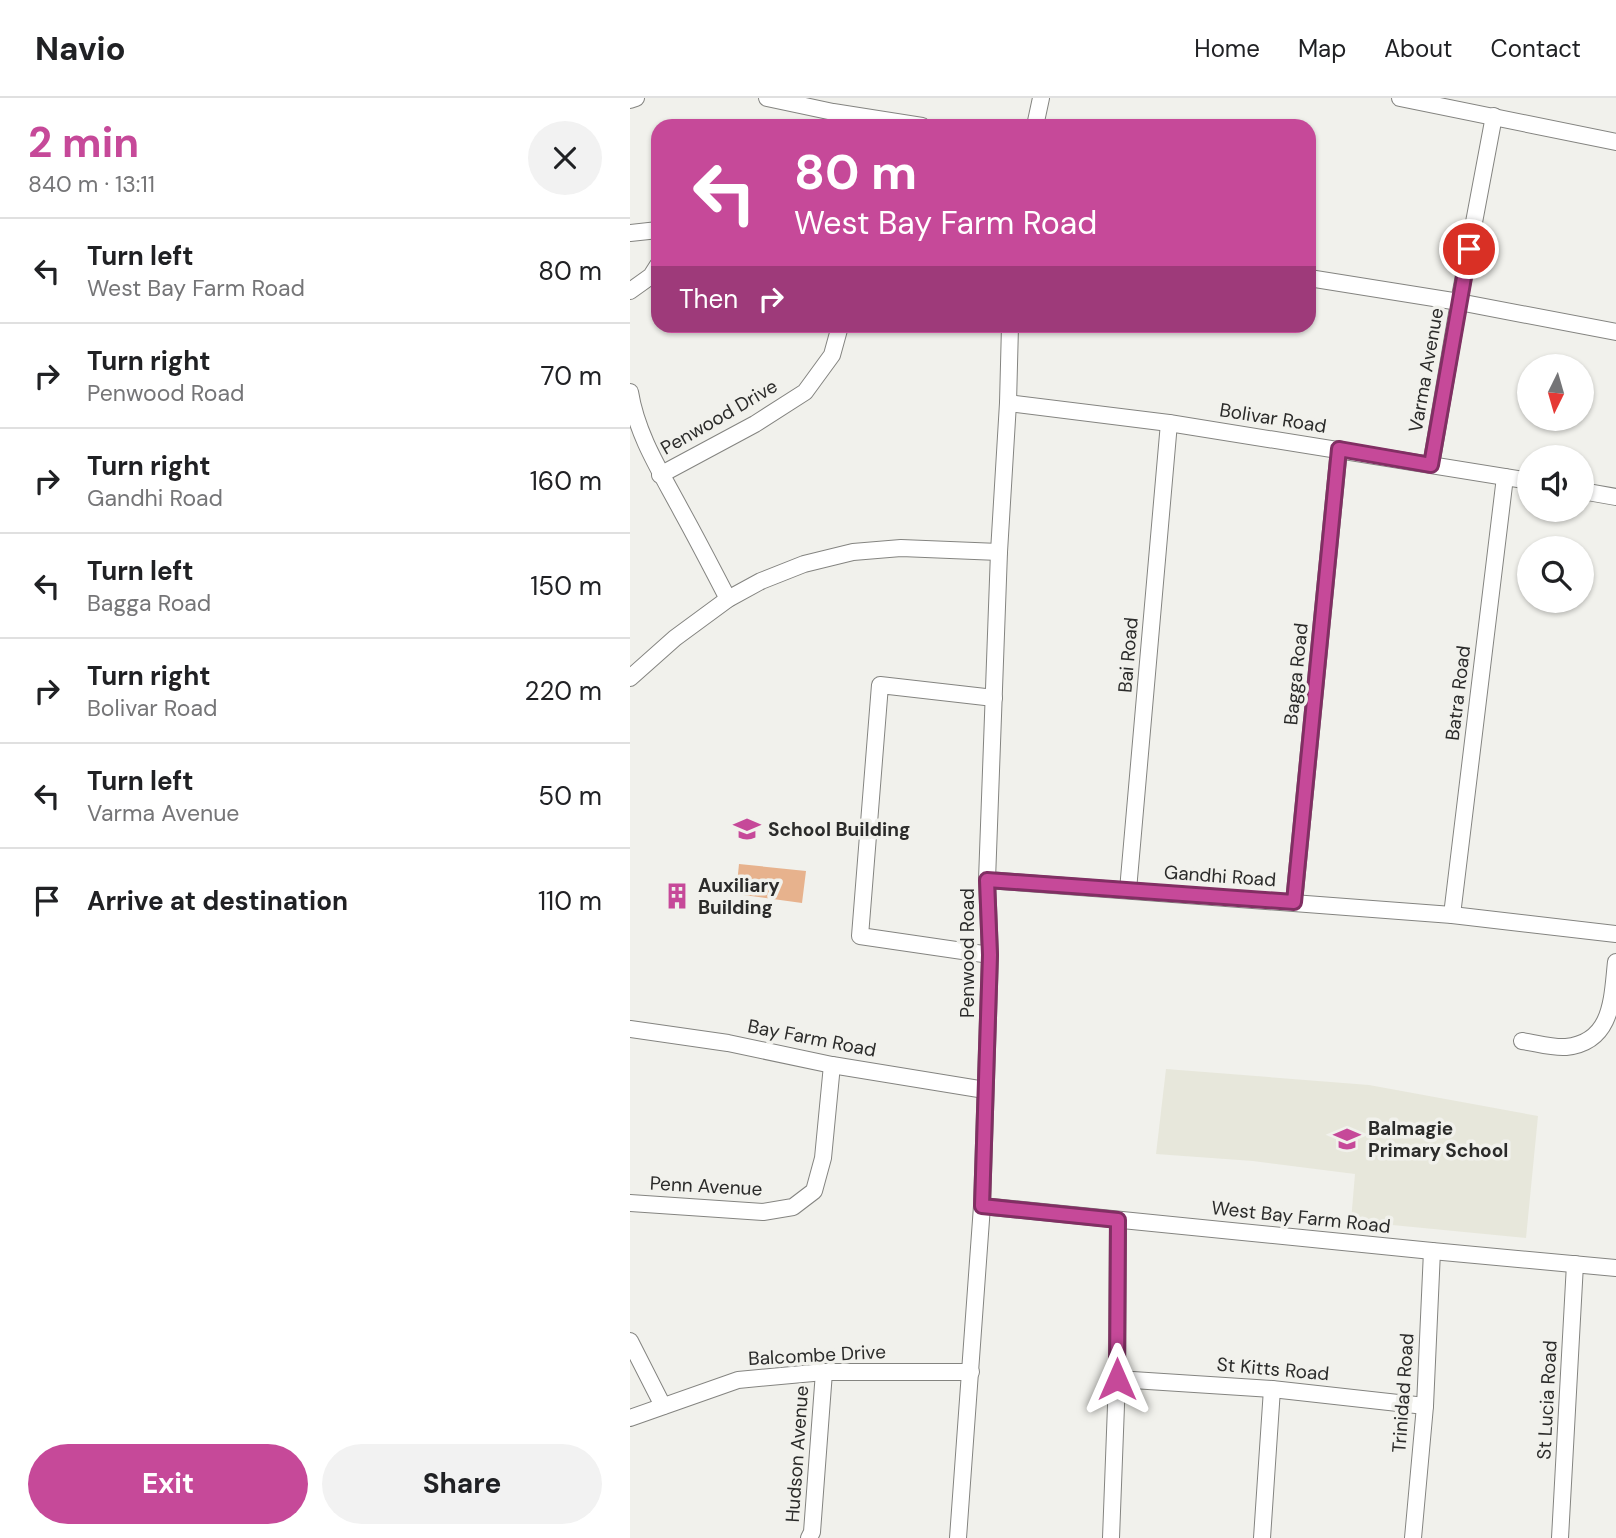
<!DOCTYPE html>
<html lang="en">
<head>
<meta charset="utf-8">
<style>
	:root { --surface:#fff; --page:#f2f2f2; --text:#202124; --muted:#757577; --line:#e0e0e0; --accent:#c64999 }
	body { margin:0; font-family:"DM Sans",sans-serif; background:var(--page); color:var(--text); height:100vh; display:flex; flex-direction:column; font-size:26px; white-space:nowrap }
	* { box-sizing:border-box; margin:0 }
	p { font-size:23px; color:var(--muted) }
	.icon { flex:none; width:38px; height:38px; fill:none; stroke:currentColor; stroke-width:2; stroke-linecap:round; stroke-linejoin:round }
	.map { position:relative; flex:1; overflow:hidden }
	.drawer { display:flex; flex-direction:column; background:var(--surface); width:630px }
	.drawer>* { flex:none }
	.banner { position:absolute; left:21px; top:21px; width:665px; height:214px; border-radius:21px; box-shadow:0 2px 5px #0004; background:#c64999; color:#fff; overflow:hidden }
	.needle { width:46px; rotate:185deg }
	.fabs { position:absolute; left:887px; top:256px; display:grid; gap:14px }
	.fabs a { display:grid; place-items:center; width:77px; height:77px; border-radius:50%; background:var(--surface); box-shadow:0 2px 5px #0004; font-size:35px }
	.pin { position:absolute; display:grid; place-items:center; width:60px; height:60px; color:#fff; margin:-30px; border:4px solid #fff; border-radius:50%; box-shadow:0 2px 7px #0007 }
	.me { position:absolute; width:77px; margin:-38px; rotate:0deg; stroke-linejoin:round; filter:drop-shadow(0 0 5px #0008) }
	.turn { display:flex; align-items:center; gap:24px; height:147px; padding:0 28px; font-size:32px }
	.turn .icon { width:91px; height:91px; stroke-width:2.5 }
	.turn b { display:block; font-size:49px; line-height:60px }
	.then { display:flex; align-items:center; height:66px; padding:0 28px; background:#0003; gap:14px; font-size:26px }
	.round { display:grid; place-items:center; flex:none; width:74px; height:74px; border-radius:37px; background:var(--page) }
	.head { display:flex; align-items:center; justify-content:space-between; height:119px; padding:0 28px }
	h1 { font-size:42px; font-weight:700; line-height:52px; color:var(--accent) }
	.action { display:flex; gap:14px; margin-top:auto; padding:14px 28px }
	.action a { flex:1; height:80px; border-radius:42px; background:var(--accent); color:#fff; font-size:28px; font-weight:700; line-height:80px; text-align:center }
	.action a+a { background:var(--page); color:var(--text) }
	ul { padding:0; list-style:none }
	li { display:flex; align-items:center; gap:21px; height:105px; padding:0 28px; border-top:2px solid var(--line) }
	li div { flex:1 }
	li b { display:block; font-size:26px }
	li em { font-style:normal }
	header { display:flex; align-items:center; gap:42px; box-sizing:border-box; height:98px; padding:0 35px; background:var(--surface); border-bottom:2px solid var(--line) }
	header strong { font-size:33px }
	nav { display:flex; gap:38px; margin-inline-start:auto; font-size:24px }
	main { display:flex; flex:1; min-height:0 }
	.map>svg:first-child { display:block }
</style>
</head>
<body>
<header>
<strong>Navio</strong>
<nav><a>Home</a><a>Map</a><a>About</a><a>Contact</a></nav>
</header>
<main>
<section class="drawer">
<div class="head"><div><h1>2 min</h1><p>840 m · 13:11</p></div><a class="round"><svg class="icon" aria-label="close" viewBox="0 0 24 24"><path d="M6 6l12 12M18 6L6 18"/></svg></a></div>
<ul>
<li><svg class="icon" aria-label="left" viewBox="0 0 24 24"><path d="M17 20v-9H6M10 6l-5 5 5 5"/></svg><div><b>Turn left</b><p>West Bay Farm Road</p></div><em>80 m</em></li>
<li><svg class="icon" aria-label="right" viewBox="0 0 24 24"><path d="M7 20v-9h11M14 6l5 5-5 5"/></svg><div><b>Turn right</b><p>Penwood Road</p></div><em>70 m</em></li>
<li><svg class="icon" aria-label="right" viewBox="0 0 24 24"><path d="M7 20v-9h11M14 6l5 5-5 5"/></svg><div><b>Turn right</b><p>Gandhi Road</p></div><em>160 m</em></li>
<li><svg class="icon" aria-label="left" viewBox="0 0 24 24"><path d="M17 20v-9H6M10 6l-5 5 5 5"/></svg><div><b>Turn left</b><p>Bagga Road</p></div><em>150 m</em></li>
<li><svg class="icon" aria-label="right" viewBox="0 0 24 24"><path d="M7 20v-9h11M14 6l5 5-5 5"/></svg><div><b>Turn right</b><p>Bolivar Road</p></div><em>220 m</em></li>
<li><svg class="icon" aria-label="left" viewBox="0 0 24 24"><path d="M17 20v-9H6M10 6l-5 5 5 5"/></svg><div><b>Turn left</b><p>Varma Avenue</p></div><em>50 m</em></li>
<li><svg class="icon" aria-label="arrive" viewBox="0 0 24 24"><path d="M6 21V4h12l-3 4 3 4H6"/></svg><div><b>Arrive at destination</b></div><em>110 m</em></li>
</ul>
<div class="action"><a>Exit</a><a>Share</a></div>
</section>
<div class="map">
<svg width="986" height="1440" viewBox="0 0 986 1440">
	<rect width="100%" height="100%" fill="#f1f1ec"/>
	<path fill="#e7e7db" d="M536 971 739 987 908 1018 896 1140 721 1123 725 1076 623 1063 526 1056Z"/>
	<path fill="#e7b28d" d="M109 766 176 773 172 805 106 796Z"/>
	<g fill="none" stroke-linecap="round" stroke-linejoin="round">
		<g stroke="#848480" stroke-width="18">
			<g id="minor">
				<path d="M137 0 203 14 292 28"/>
				<path d="M770 0 986 44"/>
				<path d="M0 2 6 0"/>
				<path d="M405 28 411 0"/>
				<path d="M0 135 28 132"/>
				<path d="M679 180 829 204 986 234"/>
				<path d="M0 193 21 178 28 167"/>
				<path d="M0 294C7 338 32 376 52 414 68 443 83 472 98 501"/>
				<path d="M378 305 539 325 900 383"/>
				<path d="M801 367 829 204 864 18"/>
				<path d="M30 377 125 326 175 294 202 257 210 228"/>
				<path d="M952 393 986 399"/>
				<path d="M0 580 45 540 98 501 131 483 174 466 223 454 271 450 369 454"/>
				<path d="M357 782 822 817 986 836"/>
				<path d="M498 792 539 325"/>
				<path d="M664 804 709 351"/>
				<path d="M822 817 875 379"/>
				<path d="M360 857 230 838 250 587 364 600"/>
				<path d="M0 931 98 945 202 967 355 992"/>
				<path d="M892 943C906 945 922 950 936 949 983 944 982 900 986 864"/>
				<path d="M0 1105 133 1114 163 1109 184 1093 193 1060 202 967"/>
				<path d="M352 1108 802 1153 986 1170"/>
				<path d="M0 1243 33 1308"/>
				<path d="M487 1281 642 1291 795 1308"/>
				<path d="M0 1320 108 1282 194 1274H341"/>
				<path d="M179 1440 182 1434 194 1274"/>
				<path d="M328 1440 352 1108 360 857 357 782 369 454 378 305 380 228"/>
				<path d="M481 1440 487 1281 488 1122"/>
				<path d="M632 1440 642 1291"/>
				<path d="M783 1440 795 1308 802 1153"/>
				<path d="M930 1440 945 1166"/>
			</g>
		</g>
		<use href="#minor" stroke="#fff" stroke-width="16"/>
	</g>
	<g fill="none" stroke-linecap="round" stroke-linejoin="round">
		<g stroke="#812f63" stroke-width="18">
			<path id="route" d="M487 1281 488 1122 352 1108 360 857 357 782 664 804 709 351 801 367 839 151"/>
		</g>
		<use href="#route" stroke="#c64999" stroke-width="12"/>
	</g>
	<defs>
		<g id="school-bare" transform="scale(2.1)"><path d="M0-5L7-2L0 1L-7-2ZM-4 1L0 2.5L4 1V4Q0 6-4 4Z" fill="#c64999" stroke="#f1f1ec" stroke-width="2.5" paint-order="stroke"/></g>
		<g id="building-bare" transform="scale(2.1)"><path d="M-4-6H4V6H1V3H-1V6H-4ZM-2.5-4.3h1.7v1.8h-1.7ZM.8-4.3h1.7v1.8H.8ZM-2.5-1h1.7V.8h-1.7ZM.8-1h1.7V.8H.8Z" fill="#c64999" stroke="#f1f1ec" stroke-width="2.5" paint-order="stroke"/></g>
	</defs>
	<g fill-rule="evenodd">
		<use href="#school-bare" x="117" y="731"/>
		<use href="#building-bare" x="47" y="798"/>
		<use href="#school-bare" x="717" y="1041"/>
	</g>
	<g text-anchor="middle" dominant-baseline="central" stroke-width="7" stroke-linejoin="round" paint-order="stroke">
		<g font-size="19" fill="#2b2b2a" stroke="#f1f1ec">
			<text transform="translate(796 272) rotate(-80)">Varma Avenue</text>
			<text transform="translate(89 319) rotate(-30)">Penwood Drive</text>
			<text transform="translate(643 320) rotate(9)">Bolivar Road</text>
			<text transform="translate(498 557) rotate(-85)">Bai Road</text>
			<text transform="translate(666 576) rotate(-84)">Bagga Road</text>
			<text transform="translate(828 595) rotate(-83)">Batra Road</text>
			<text transform="translate(590 778) rotate(4)">Gandhi Road</text>
			<text transform="translate(337 855) rotate(-90)">Penwood Road</text>
			<text transform="translate(182 940) rotate(11)">Bay Farm Road</text>
			<text transform="translate(76 1088) rotate(3)">Penn Avenue</text>
			<text transform="translate(671 1119) rotate(6)">West Bay Farm Road</text>
			<text transform="translate(187 1257) rotate(-3)">Balcombe Drive</text>
			<text transform="translate(643 1271) rotate(5)">St Kitts Road</text>
			<text transform="translate(773 1295) rotate(-86)">Trinidad Road</text>
			<text transform="translate(917 1302) rotate(-87)">St Lucia Road</text>
			<text transform="translate(167 1356) rotate(-86)">Hudson Avenue</text>
		</g>
		<g font-size="19" font-weight="bold" fill="#2b2b2a" stroke="#f1f1ec" text-anchor="start">
			<text x="138" y="731">School Building</text>
			<text x="68" y="787">Auxiliary<tspan x="68" dy="22">Building</tspan></text>
			<text x="738" y="1030">Balmagie<tspan x="738" dy="22">Primary School</tspan></text>
		</g>
	</g>
</svg>
<div class="fabs">
<a><svg class="needle" viewBox="-14 -14 28 28"><path d="M0-13l5 13h-10z" fill="#e53935"/><path d="M0 13l5-13h-10z" fill="#757577"/></svg></a>
<a><svg class="icon" aria-label="sound" viewBox="0 0 24 24"><path d="M4 9h4l5-4v14l-5-4H4zM17 9q2 3 0 6"/></svg></a>
<a><svg class="icon" aria-label="search" viewBox="0 0 24 24"><circle cx="10" cy="10" r="6"/><path d="M15 15l6 6"/></svg></a>
</div>
<div class="pin" style="left:839px;top:151px;background:#d93025"><svg class="icon" aria-label="arrive" viewBox="0 0 24 24"><path d="M6 21V4h12l-3 4 3 4H6"/></svg></div>
<svg class="me" style="left:487px;top:1281px" viewBox="-20 -20 40 40"><path d="M0-17L14 15 0 8-14 15z" fill="#c64999" stroke="#fff" stroke-width="4"/></svg>
<div class="banner">
<div class="turn"><svg class="icon" aria-label="left" viewBox="0 0 24 24"><path d="M17 20v-9H6M10 6l-5 5 5 5"/></svg><div><b>80 m</b>West Bay Farm Road</div></div>
<div class="then">Then<svg class="icon" aria-label="right" viewBox="0 0 24 24"><path d="M7 20v-9h11M14 6l5 5-5 5"/></svg></div>
</div>
</div>
</main>
</body>
</html>
